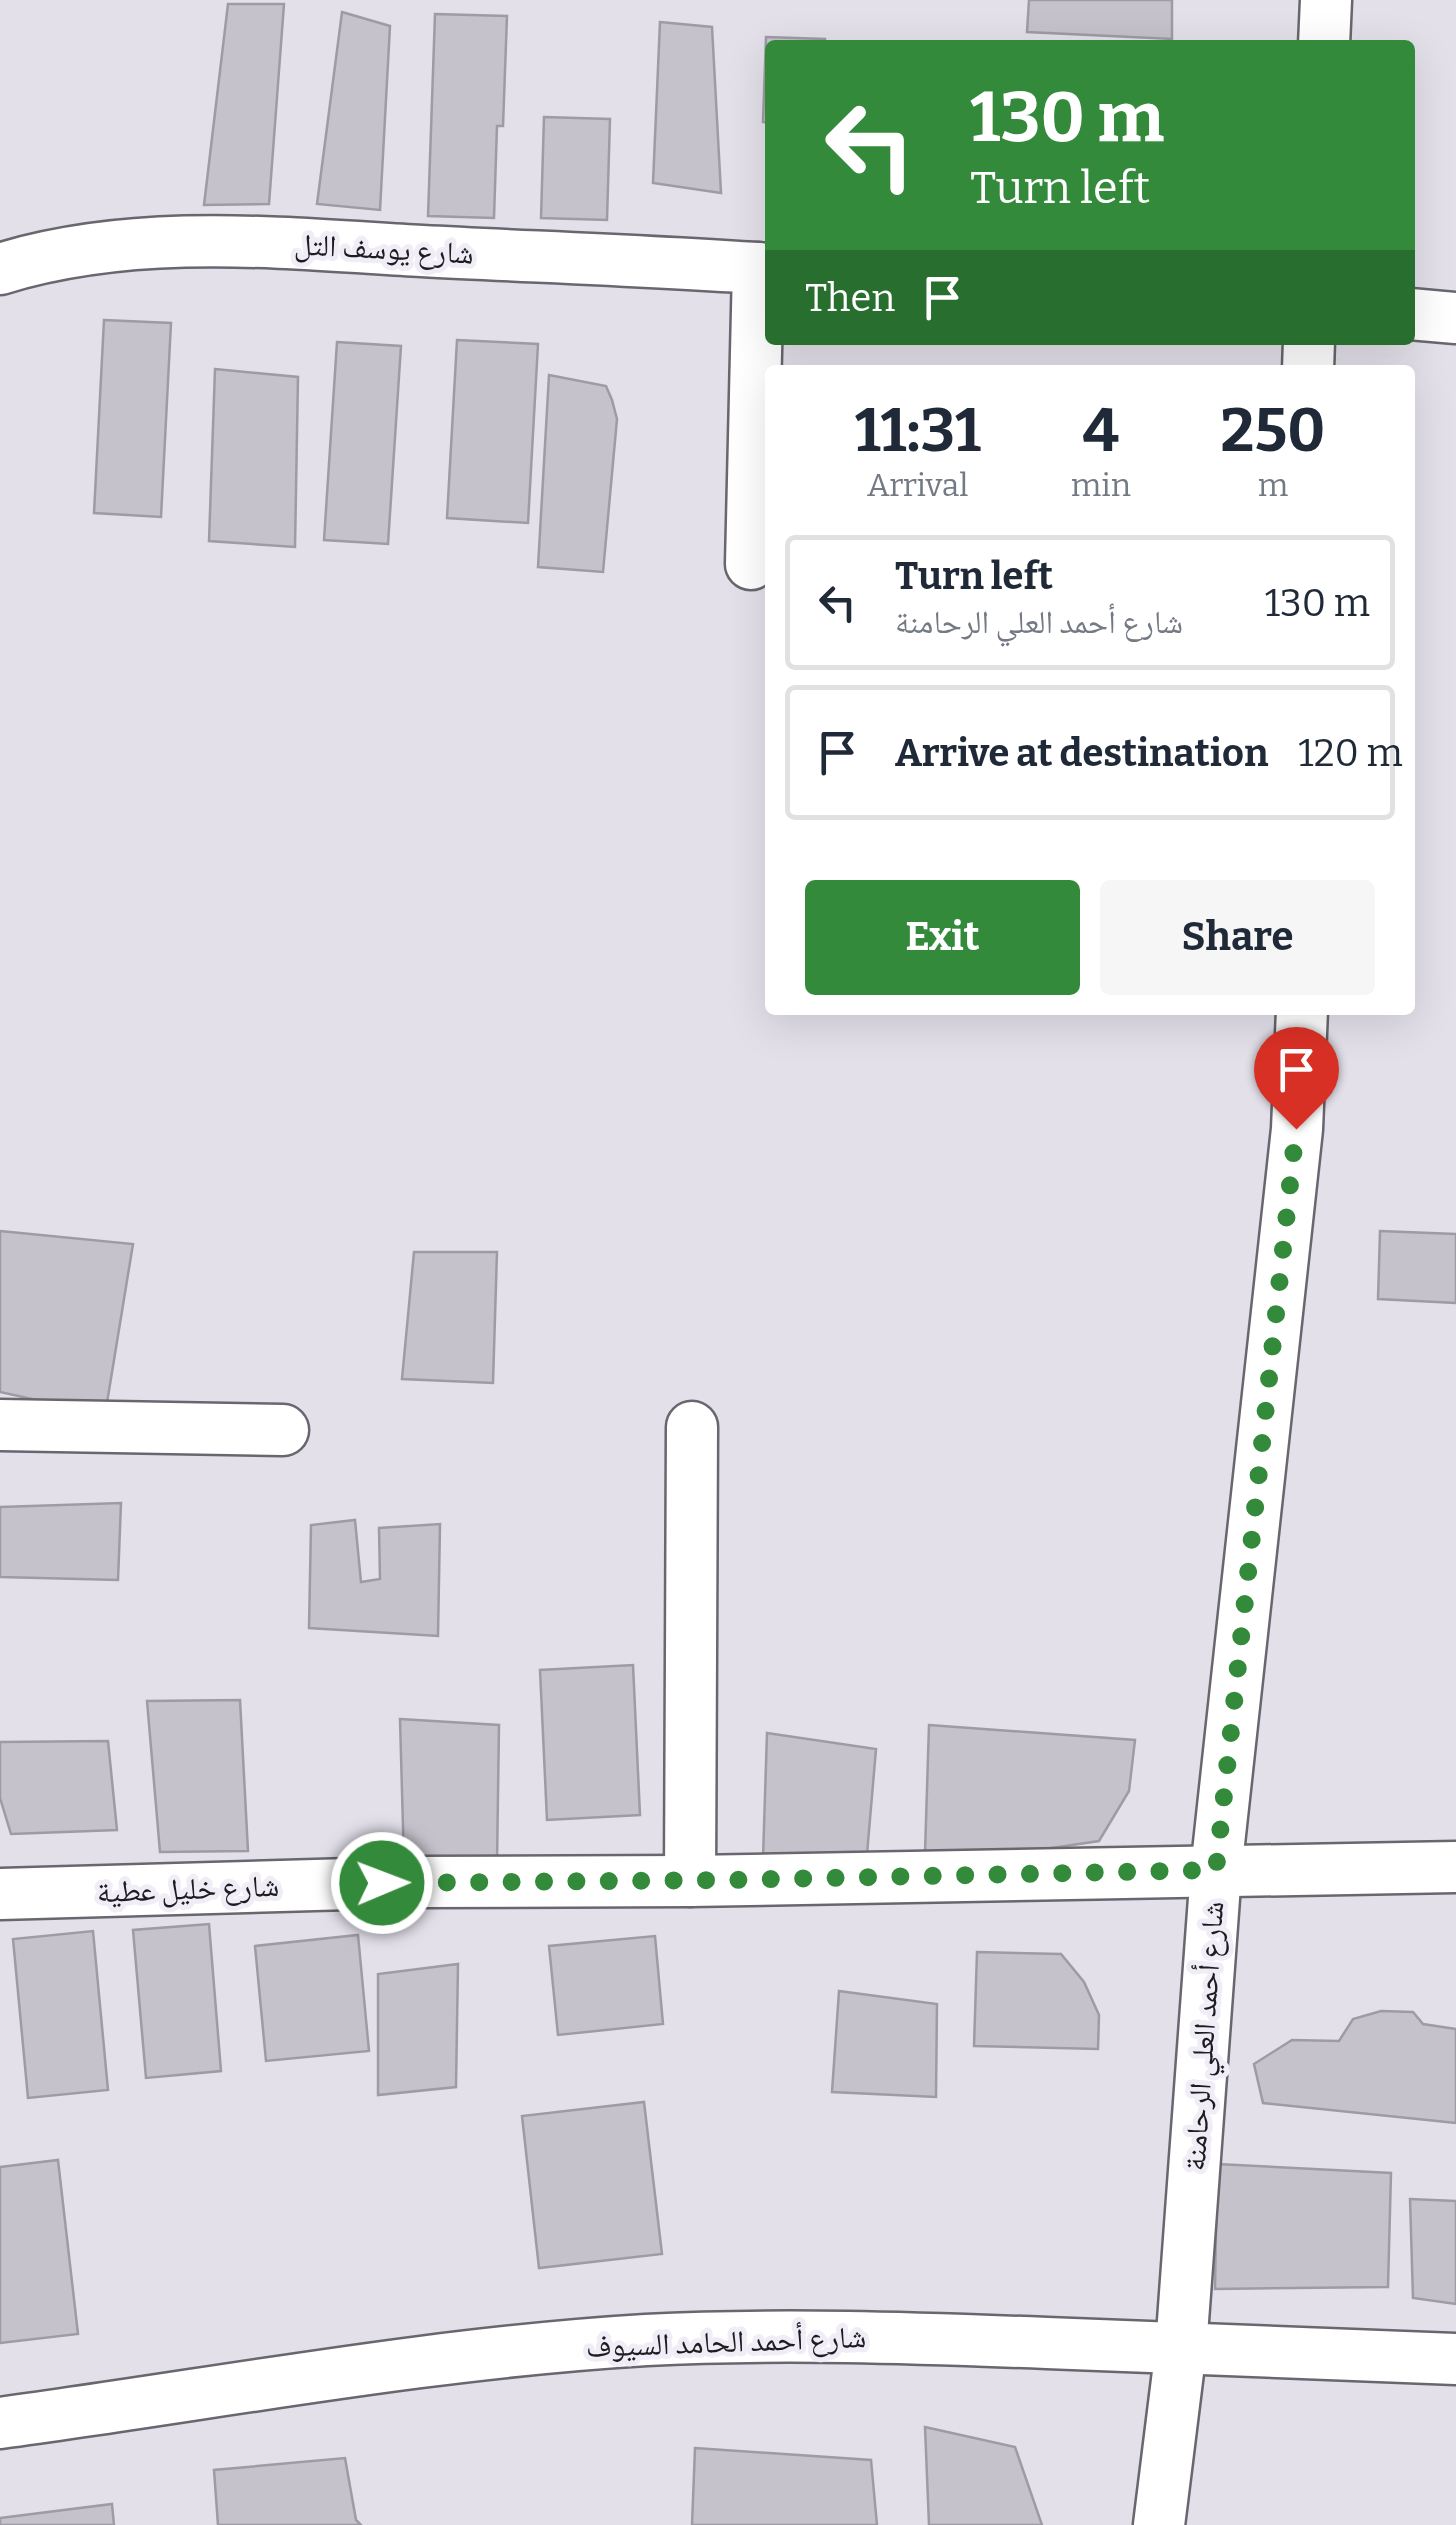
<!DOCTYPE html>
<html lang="en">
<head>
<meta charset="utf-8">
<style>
	:root { --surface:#fff; --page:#f6f6f7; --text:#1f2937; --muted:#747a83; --line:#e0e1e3; --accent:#338a3a }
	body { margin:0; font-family:Bitter,"Noto Naskh Arabic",serif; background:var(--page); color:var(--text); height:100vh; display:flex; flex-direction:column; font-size:38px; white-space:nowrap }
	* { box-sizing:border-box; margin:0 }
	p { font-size:32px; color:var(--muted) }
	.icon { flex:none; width:55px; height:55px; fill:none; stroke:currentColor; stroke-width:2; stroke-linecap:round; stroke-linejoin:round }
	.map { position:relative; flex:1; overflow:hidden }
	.details { position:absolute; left:765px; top:365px; width:650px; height:650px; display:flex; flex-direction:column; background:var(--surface); border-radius:10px; box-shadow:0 10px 40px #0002 }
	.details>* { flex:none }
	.top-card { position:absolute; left:765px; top:40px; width:650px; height:305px; border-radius:10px; box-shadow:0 10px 40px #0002; background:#338a3a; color:#fff; overflow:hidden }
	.pin { position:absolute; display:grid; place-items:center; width:85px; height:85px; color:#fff; margin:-102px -42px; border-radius:50% 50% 50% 0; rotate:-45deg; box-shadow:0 0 10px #0007 }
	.pin .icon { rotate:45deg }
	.me { position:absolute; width:110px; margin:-55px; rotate:89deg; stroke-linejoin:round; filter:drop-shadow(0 0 8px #0008) }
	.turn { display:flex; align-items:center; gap:35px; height:210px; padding:0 40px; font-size:45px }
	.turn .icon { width:130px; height:130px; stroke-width:2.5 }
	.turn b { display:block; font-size:70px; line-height:85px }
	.then { display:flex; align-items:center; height:95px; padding:0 40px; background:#0003; gap:20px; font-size:38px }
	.eta { display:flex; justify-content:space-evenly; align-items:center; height:170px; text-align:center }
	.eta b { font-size:60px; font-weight:700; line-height:70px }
	.primary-button { display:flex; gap:20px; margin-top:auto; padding:20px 40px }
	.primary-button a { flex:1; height:115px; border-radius:10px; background:var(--accent); color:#fff; font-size:40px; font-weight:700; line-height:115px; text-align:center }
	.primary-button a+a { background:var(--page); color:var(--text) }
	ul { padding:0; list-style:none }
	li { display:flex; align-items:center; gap:30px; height:135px; margin:0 20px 15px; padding:0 20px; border:5px solid var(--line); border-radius:10px }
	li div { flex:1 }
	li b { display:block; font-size:38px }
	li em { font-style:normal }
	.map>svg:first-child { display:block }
</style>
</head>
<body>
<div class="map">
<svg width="1456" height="2525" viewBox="0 0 1456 2525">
	<rect width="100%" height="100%" fill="#e3e0ea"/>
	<g fill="#c5c2cb" stroke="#9e9ba4" stroke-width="2.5">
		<path d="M1029 0H1172V39L1027 32Z"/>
		<path d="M228 4H284L269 204 204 205Z"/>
		<path d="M342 12 390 26 380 210 317 204Z"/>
		<path d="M435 14 507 16 503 126H497L494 218 428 216Z"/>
		<path d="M660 22 712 27 721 193 653 183Z"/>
		<path d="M766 37 825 39V45H770V123L763 122Z"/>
		<path d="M544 117 610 119 607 220 541 218Z"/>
		<path d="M104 320 171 323 161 517 94 513Z"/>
		<path d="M457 340 538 344 528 523 447 518Z"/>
		<path d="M337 342 401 346 388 544 324 540Z"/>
		<path d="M215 369 298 377 295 547 209 541Z"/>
		<path d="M549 375 606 386 612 400 617 419 603 572 538 567Z"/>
		<path d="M0 1231 133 1244 105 1415 0 1392Z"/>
		<path d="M1380 1231 1456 1234V1303L1378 1299Z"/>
		<path d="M414 1252H497L493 1383 402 1379Z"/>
		<path d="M121 1503 118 1580 0 1577V1507Z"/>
		<path d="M355 1520 361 1582 380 1579 379 1528 440 1524 438 1636 309 1628 311 1525Z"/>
		<path d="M633 1665 640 1815 547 1820 540 1670Z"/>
		<path d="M240 1700 248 1851 160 1852 147 1701Z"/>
		<path d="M400 1719 499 1725 497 1863H404Z"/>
		<path d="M929 1725 1135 1740 1129 1791 1099 1841 983 1858 925 1853Z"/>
		<path d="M767 1733 876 1749 866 1866 763 1858Z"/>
		<path d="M108 1741 117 1830 11 1834 0 1798V1742Z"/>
		<path d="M209 1924 221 2071 146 2078 133 1930Z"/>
		<path d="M93 1931 108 2090 28 2098 13 1939Z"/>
		<path d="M358 1935 369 2051 266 2061 255 1946Z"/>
		<path d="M655 1936 663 2024 558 2035 549 1946Z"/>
		<path d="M977 1952 1061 1954 1084 1982 1099 2015 1098 2049 974 2046Z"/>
		<path d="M458 1964 456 2087 378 2095V1974Z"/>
		<path d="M839 1991 937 2004 936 2097 832 2092Z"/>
		<path d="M1381 2011 1413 2012 1423 2024 1456 2029V2123L1263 2103 1254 2064 1292 2040 1339 2041 1353 2019Z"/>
		<path d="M644 2102 662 2254 539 2268 522 2116Z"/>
		<path d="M58 2160 78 2334 0 2343V2167Z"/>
		<path d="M1217 2164 1391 2173 1388 2287 1215 2289Z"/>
		<path d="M1410 2199 1456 2201V2304L1413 2298Z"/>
		<path d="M925 2427 1015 2447 1042 2525H929Z"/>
		<path d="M695 2448 871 2460 877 2525H692Z"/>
		<path d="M345 2458 356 2520 361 2525H218L214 2470Z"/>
		<path d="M112 2504 114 2525H0V2518Z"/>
	</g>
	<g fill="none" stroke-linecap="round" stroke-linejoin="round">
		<g stroke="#69666e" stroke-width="55">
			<g id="minor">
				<path d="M1324 45 1326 0"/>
				<path d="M0 269C136 227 282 243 422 251 538 257 654 261 770 269"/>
				<path d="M1410 314 1456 318"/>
				<path d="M1308 370 1309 340"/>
				<path d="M751 564 758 268"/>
				<path d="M0 1425 283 1430"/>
				<path d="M690 1881 692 1427"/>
				<path d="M0 1894 419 1882 690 1881 1456 1867"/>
				<path d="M0 2423C215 2394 429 2353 646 2340 780 2333 914 2338 1047 2343 1184 2348 1320 2354 1456 2359"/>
				<path d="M1159 2525 1181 2348 1216 1871 1297 1129 1302 1010"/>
			</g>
		</g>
		<use href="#minor" stroke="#fff" stroke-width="50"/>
	</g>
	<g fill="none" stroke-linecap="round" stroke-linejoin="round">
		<path stroke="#338a3a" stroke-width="18" stroke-dasharray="0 32.4" d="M382 1883 728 1880 1216 1870 1296 1129"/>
	</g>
	<g text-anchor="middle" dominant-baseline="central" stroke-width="10" stroke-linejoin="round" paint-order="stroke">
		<g font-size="30" fill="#1d1c20" stroke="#f0edf7">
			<text transform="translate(384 249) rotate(3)">شارع يوسف التل</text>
			<text transform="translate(188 1889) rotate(-2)">شارع خليل عطية</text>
			<text transform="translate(1204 2036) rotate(-86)">شارع أحمد العلي الرحامنة</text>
			<text transform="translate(726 2342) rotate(-2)">شارع أحمد الحامد السيوف</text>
		</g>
	</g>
</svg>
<div class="pin" style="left:1296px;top:1129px;background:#d93025"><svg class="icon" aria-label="arrive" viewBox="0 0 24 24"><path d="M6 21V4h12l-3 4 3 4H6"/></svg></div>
<svg class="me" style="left:382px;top:1883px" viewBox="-20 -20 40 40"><circle r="17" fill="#338a3a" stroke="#fff" stroke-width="3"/><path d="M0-11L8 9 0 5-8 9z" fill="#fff"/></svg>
<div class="top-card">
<div class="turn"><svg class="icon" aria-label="left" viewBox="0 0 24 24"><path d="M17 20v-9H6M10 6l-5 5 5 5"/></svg><div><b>130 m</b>Turn left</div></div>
<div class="then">Then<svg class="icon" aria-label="arrive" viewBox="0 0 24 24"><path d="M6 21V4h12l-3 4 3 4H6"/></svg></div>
</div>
<section class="details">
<div class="eta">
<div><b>11:31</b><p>Arrival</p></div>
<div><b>4</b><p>min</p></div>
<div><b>250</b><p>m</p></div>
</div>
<ul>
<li><svg class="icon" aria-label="left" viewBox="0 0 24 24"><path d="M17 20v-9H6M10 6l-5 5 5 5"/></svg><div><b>Turn left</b><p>شارع أحمد العلي الرحامنة</p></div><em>130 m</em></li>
<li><svg class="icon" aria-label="arrive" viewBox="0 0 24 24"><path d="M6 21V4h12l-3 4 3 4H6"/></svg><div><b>Arrive at destination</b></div><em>120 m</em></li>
</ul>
<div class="primary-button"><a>Exit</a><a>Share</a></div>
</section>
</div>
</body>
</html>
